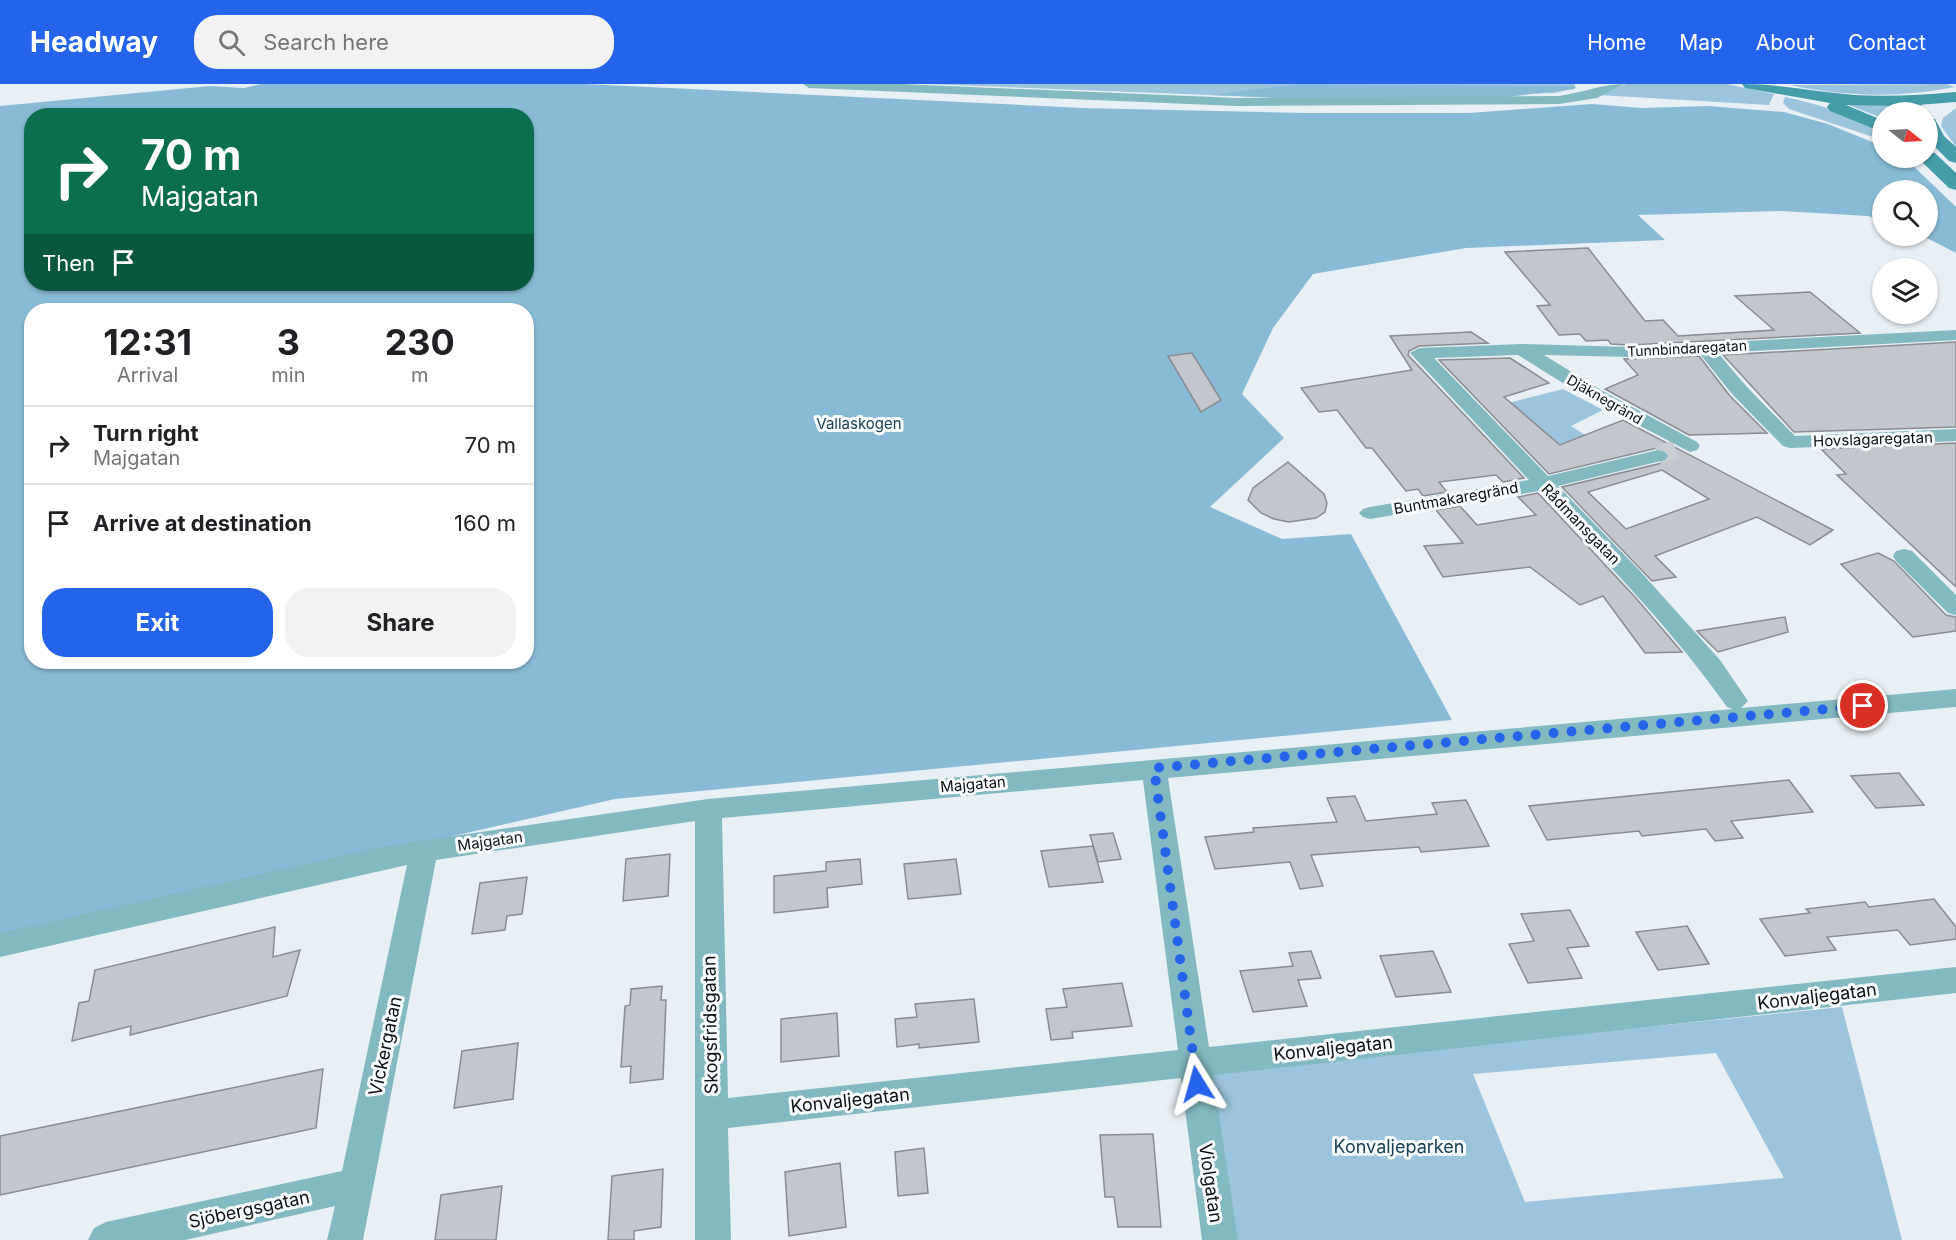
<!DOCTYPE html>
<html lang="en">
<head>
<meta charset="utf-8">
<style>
	:root { --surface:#fff; --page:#f2f2f2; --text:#202124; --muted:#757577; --line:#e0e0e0; --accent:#2563eb }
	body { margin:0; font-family:Inter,sans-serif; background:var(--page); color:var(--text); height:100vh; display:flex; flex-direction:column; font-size:22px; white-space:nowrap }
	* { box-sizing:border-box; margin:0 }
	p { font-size:20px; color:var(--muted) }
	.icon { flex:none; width:33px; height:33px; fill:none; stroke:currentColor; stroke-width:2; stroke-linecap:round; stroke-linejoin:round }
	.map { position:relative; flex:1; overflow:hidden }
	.details { position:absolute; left:24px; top:219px; width:510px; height:366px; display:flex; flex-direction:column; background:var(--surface); border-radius:24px; box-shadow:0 2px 4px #0004 }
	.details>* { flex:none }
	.hud { position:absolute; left:24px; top:24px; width:510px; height:183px; border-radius:24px; box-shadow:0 2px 4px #0004; background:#0b6e4f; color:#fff; overflow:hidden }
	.needle { width:39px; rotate:108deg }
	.fabs { position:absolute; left:1872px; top:18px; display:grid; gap:12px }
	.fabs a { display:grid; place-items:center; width:66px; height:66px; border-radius:50%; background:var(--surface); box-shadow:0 2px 4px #0004; font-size:30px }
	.pin { position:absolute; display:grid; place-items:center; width:51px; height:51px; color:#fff; margin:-26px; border:3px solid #fff; border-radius:50%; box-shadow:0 2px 6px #0007 }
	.me { position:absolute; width:66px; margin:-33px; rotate:352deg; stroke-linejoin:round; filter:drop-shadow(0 0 4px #0008) }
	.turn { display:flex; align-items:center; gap:21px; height:126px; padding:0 18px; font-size:27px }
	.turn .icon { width:78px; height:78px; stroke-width:2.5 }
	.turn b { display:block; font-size:42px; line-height:51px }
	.then { display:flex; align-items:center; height:57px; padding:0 18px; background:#0003; gap:12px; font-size:22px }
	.eta { display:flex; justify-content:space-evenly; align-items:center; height:102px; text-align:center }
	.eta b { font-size:36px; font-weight:700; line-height:42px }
	.cta { display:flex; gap:12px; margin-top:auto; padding:12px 18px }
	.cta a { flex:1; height:69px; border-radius:24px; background:var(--accent); color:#fff; font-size:24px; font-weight:700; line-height:69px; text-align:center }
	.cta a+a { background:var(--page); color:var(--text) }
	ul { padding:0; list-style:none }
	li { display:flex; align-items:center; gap:18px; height:78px; padding:0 18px; border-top:2px solid var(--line) }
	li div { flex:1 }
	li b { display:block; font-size:22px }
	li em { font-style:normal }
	header { display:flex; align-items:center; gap:36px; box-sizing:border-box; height:84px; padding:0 30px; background:var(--accent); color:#fff }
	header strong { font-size:28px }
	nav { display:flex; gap:33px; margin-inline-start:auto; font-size:21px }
	.search { width:420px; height:54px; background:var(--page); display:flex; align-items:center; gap:15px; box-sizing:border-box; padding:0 21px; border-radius:24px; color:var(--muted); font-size:22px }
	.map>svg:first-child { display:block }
</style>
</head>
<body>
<header>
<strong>Headway</strong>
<div class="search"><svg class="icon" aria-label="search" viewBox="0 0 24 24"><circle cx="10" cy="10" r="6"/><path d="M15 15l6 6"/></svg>Search here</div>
<nav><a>Home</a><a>Map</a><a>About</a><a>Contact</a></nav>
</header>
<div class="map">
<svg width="1956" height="1156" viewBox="0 0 1956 1156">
	<rect width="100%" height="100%" fill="#e9f0f5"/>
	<g fill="#9cc4dc" fill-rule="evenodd">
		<path d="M926 0H1574L1576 4 1555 9 1285 14Z"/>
		<path d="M1626 0H1727L1774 10 1769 21 1598 11Z"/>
		<path d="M1946 0 1955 3C1901 14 1844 13 1790 1Z"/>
		<path d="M1785 13C1819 20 1851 31 1882 46V56L1789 25 1783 19Z"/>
		<path d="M1838 17 1924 19 1915 28H1882V34Z"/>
		<path d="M1956 24V63L1941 42 1943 34Z"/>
		<path d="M1563 305 1603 326 1571 342 1585 351 1557 362 1509 319Z"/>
		<path d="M1842 923 1902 1156H1236L1212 988ZM1716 969 1784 1094 1525 1118 1473 990Z"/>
	</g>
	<g fill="#89bbd7" fill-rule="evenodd">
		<path d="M261 0H586L1084 24 1303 29H1469L1592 20 1642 24 1708 22 1784 28 1828 40 1882 62V74L1906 75 1956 123V169L1923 152H1928V106H1882V137L1868 132 1781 127 1638 131 1665 156 1466 164 1313 190 1273 244 1242 310 1284 354 1210 423 1282 455 1351 450 1452 636 615 715 0 856V22L210 2 244 4ZM32 32H526V200H32ZM32 226H526V578H32Z"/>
		<path d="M1298 0 1574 2 1575 5 1507 13 1285 14 1212 11Z"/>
	</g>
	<g fill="#c3c7cd" stroke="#898c92" stroke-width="1.5" fill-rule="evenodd">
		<path d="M1588 164 1645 237 1663 236 1678 252 1774 246 1735 212 1810 208 1860 249 1630 261 1611 260 1608 256 1586 257 1580 250 1559 251 1537 222 1550 221 1505 168Z"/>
		<path d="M1471 248 1488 259 1419 262 1409 267 1408 271 1524 394 1503 398 1496 391 1439 398 1447 408 1423 412 1418 405 1406 407 1372 364H1366L1337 326 1319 328 1301 304 1412 286 1390 252Z"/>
		<path d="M1956 258V343L1794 348 1723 271Z"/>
		<path d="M1192 269 1221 316 1201 328 1168 272Z"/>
		<path d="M1699 272 1730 312 1767 349 1689 351 1605 305 1638 291 1624 275Z"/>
		<path d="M1510 274 1549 299 1504 313 1560 361 1623 336 1833 446 1810 461 1757 433 1655 472 1676 493 1652 497 1562 403 1666 378 1670 371 1666 366 1657 364 1549 390 1439 276ZM1662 386 1709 415 1626 445 1588 408Z"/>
		<path d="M1956 359V503L1837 391 1846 390 1821 365Z"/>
		<path d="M1288 378 1324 410 1327 419 1325 428 1316 434 1289 438 1274 435 1261 429 1248 416 1253 404Z"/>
		<path d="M1538 409 1635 513 1682 568 1645 569 1603 512 1580 521 1530 483 1443 493 1424 462 1463 459 1436 426 1460 422 1477 441 1536 431 1518 413Z"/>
		<path d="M1878 469 1894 477 1946 531 1956 533V547L1913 553 1841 480Z"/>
		<path d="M1785 533 1788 548 1718 568 1697 547Z"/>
		<path d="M1899 689 1924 721 1876 724 1851 692Z"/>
		<path d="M1789 696 1813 728 1731 737 1743 754 1715 757 1706 745 1642 752 1639 747 1547 756 1529 722Z"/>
		<path d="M1355 712 1366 737 1437 730 1432 719 1466 716 1489 762 1421 768 1419 763 1311 771 1323 802 1300 805 1290 778 1215 785 1205 753 1254 748 1253 744 1337 738 1327 714Z"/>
		<path d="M1113 749 1121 775 1098 778 1090 751Z"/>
		<path d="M1093 762 1103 798 1049 803 1041 767Z"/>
		<path d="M670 770 668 812 623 817 626 775Z"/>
		<path d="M860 775 862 800 827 804 828 823 774 829V792L826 787V778Z"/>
		<path d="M956 775 961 810 908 815 904 780Z"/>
		<path d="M527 793 522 830 507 832 505 846 472 850 480 799Z"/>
		<path d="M1934 815 1956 843V855L1910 861 1898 846 1827 853 1836 866 1785 872 1760 835 1810 829 1806 825 1865 818 1869 823Z"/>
		<path d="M1570 826 1589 862 1567 864 1582 894 1528 899 1509 860 1534 857 1521 830Z"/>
		<path d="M1687 842 1709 880 1658 886 1636 848Z"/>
		<path d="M275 843 273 873 300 866 287 912 130 951 131 942 72 957 79 919 89 917 95 886Z"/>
		<path d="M1311 867 1321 894 1298 896 1307 922 1253 928 1240 887 1293 882 1289 869Z"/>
		<path d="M1433 867 1451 908 1396 913 1380 872Z"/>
		<path d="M1122 899 1132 942 1072 948 1073 954 1051 956 1046 925 1067 923 1063 905Z"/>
		<path d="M662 902 661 916H666L663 995 630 999 631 982 621 983 625 922 630 921 631 905Z"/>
		<path d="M974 915 979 958 919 964V960L897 963 895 935 917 933 915 920Z"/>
		<path d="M837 929 839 972 781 978V935Z"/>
		<path d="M518 959 513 1015 454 1024 462 967Z"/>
		<path d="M323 985 316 1044 0 1111V1052Z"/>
		<path d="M1153 1050 1161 1143H1118L1114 1113H1105L1100 1051Z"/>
		<path d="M924 1064 928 1109 898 1112 895 1068Z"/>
		<path d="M840 1079 846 1143 789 1152 785 1088Z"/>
		<path d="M663 1085 661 1143 634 1147V1156H608L612 1092Z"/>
		<path d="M502 1102 496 1156H435L441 1111Z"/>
	</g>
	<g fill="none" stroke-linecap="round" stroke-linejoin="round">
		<path stroke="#c8ced3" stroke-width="19" stroke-dasharray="19 9" stroke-linecap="butt" d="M1658 372 1677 365"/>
		<g fill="#83b9c1" fill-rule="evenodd">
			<path d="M803 0H900L1237 14 1559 12C1581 9 1602 0 1624 0L1597 14 1559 20 1237 22 809 4Z"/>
			<path d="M1956 246V256L1718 269 1746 302 1795 352 1956 345V357L1790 364 1783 362 1732 310 1700 270 1630 273 1544 271 1601 306 1697 358 1700 362 1697 366 1690 368 1587 314 1518 271 1434 274 1548 392 1658 366 1665 368 1668 372 1665 376 1558 402 1640 487 1720 576 1748 617 1741 624 1956 605V623L1168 694 1209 963 1956 883V909L1213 991 1238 1156H1202L1181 994 728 1044 731 1156H695V737L436 776 363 1156H327L335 1122 185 1156H88L94 1144 106 1138 342 1087 407 781 0 873V849L385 762 708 715 1733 625 1727 623C1672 545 1604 476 1539 407L1370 435 1363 433 1359 429 1363 425 1370 423 1529 396 1410 269 1419 264 1522 260 1630 263ZM1143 696 1178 966 728 1014 722 734Z"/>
			<path d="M1904 465 1912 467 1956 511V531L1948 529 1896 477 1893 472 1896 467Z"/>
		</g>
		<g fill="#449da9" fill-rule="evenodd">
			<path d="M1742 0C1780 0 1816 8 1854 11 1888 13 1922 11 1956 8V18L1905 22 1846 21 1882 36V48L1830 27 1827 23 1830 19 1745 4Z"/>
			<path d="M1928 33 1935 35 1944 52 1956 63V79L1949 77 1928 56Z"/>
			<path d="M1928 67 1935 69 1956 89V106L1949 104 1921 77 1919 74H1928Z"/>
		</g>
	</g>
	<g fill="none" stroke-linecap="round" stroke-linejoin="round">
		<path stroke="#2563eb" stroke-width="10" stroke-dasharray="0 18" d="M1197 1000 1154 684 1863 622"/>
	</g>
	<g text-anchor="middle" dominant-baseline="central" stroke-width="6" stroke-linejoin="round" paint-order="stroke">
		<g font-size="14" fill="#0e1012" stroke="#fafdff">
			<text transform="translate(1687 264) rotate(-3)">Tunnbindaregatan</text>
			<text transform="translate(1605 315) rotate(30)">Djäknegränd</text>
		</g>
		<g font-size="15" fill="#184156" stroke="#fafdff">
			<text x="859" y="339">Vallaskogen</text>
		</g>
		<g font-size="15" fill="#0e1012" stroke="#fafdff">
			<text transform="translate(1873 355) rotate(-2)">Hovslagaregatan</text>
			<text transform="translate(1456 414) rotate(-10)">Buntmakaregränd</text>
			<text transform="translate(1581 440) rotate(46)">Rådmansgatan</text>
			<text transform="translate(973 700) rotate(-5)">Majgatan</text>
			<text transform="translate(490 757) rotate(-8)">Majgatan</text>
		</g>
		<g font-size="18" fill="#0e1012" stroke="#fafdff">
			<text transform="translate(1817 912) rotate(-7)">Konvaljegatan</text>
			<text transform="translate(710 941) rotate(-91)">Skogsfridsgatan</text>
			<text transform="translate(385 962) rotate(-78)">Vickergatan</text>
			<text transform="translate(1333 964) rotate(-6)">Konvaljegatan</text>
			<text transform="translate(850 1016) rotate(-6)">Konvaljegatan</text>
			<text transform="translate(1211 1099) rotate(82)">Violgatan</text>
			<text transform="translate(249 1125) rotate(-12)">Sjöbergsgatan</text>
		</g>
		<g font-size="18" fill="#184156" stroke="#fafdff">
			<text x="1399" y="1062">Konvaljeparken</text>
		</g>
	</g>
</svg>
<div class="fabs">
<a><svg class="needle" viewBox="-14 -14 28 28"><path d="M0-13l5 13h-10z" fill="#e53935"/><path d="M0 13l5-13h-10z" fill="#757577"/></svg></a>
<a><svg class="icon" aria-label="search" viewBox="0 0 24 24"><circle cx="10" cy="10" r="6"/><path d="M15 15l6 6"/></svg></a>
<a><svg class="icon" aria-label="layers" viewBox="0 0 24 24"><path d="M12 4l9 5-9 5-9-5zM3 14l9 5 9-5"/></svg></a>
</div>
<div class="pin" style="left:1863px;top:622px;background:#d93025"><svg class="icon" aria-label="arrive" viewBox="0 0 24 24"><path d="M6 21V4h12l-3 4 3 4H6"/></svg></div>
<svg class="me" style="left:1197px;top:1000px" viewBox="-20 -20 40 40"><path d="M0-17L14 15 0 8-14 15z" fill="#2563eb" stroke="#fff" stroke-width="4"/></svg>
<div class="hud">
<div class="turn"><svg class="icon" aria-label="right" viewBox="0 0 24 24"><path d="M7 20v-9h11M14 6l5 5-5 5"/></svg><div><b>70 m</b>Majgatan</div></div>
<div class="then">Then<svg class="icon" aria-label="arrive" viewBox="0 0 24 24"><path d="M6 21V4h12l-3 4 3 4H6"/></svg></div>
</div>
<section class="details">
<div class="eta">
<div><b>12:31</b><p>Arrival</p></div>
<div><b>3</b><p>min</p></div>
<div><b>230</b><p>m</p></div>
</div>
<ul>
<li><svg class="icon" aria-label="right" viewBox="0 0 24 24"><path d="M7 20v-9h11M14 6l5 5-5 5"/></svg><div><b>Turn right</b><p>Majgatan</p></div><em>70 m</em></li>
<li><svg class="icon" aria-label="arrive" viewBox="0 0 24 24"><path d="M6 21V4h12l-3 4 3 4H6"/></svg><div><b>Arrive at destination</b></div><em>160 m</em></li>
</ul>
<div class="cta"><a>Exit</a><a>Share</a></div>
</section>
</div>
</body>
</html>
